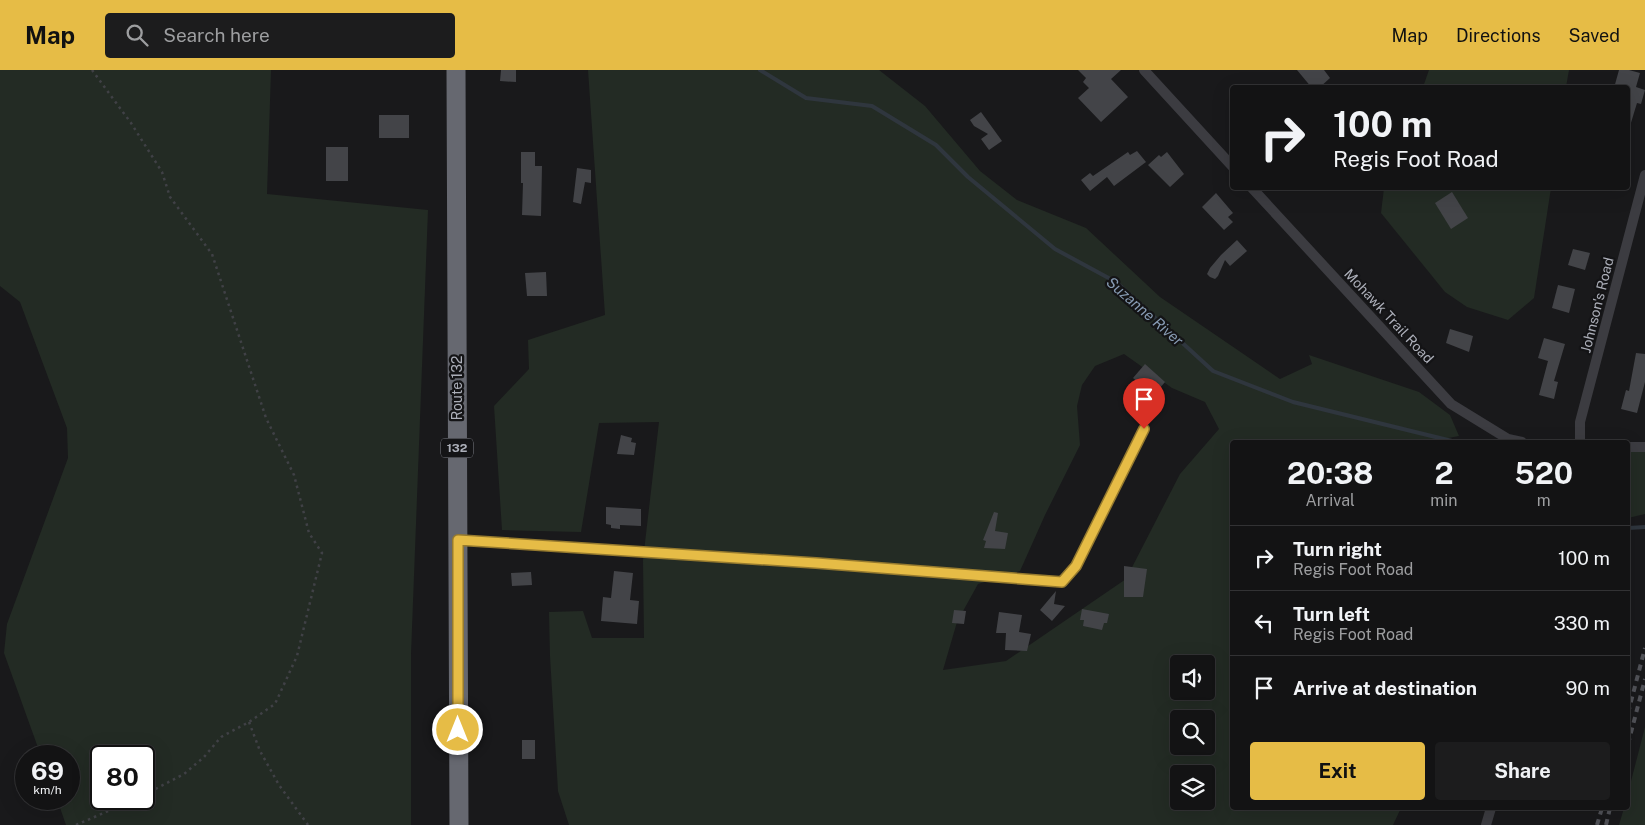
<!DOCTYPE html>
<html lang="en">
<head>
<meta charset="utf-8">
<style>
	:root { --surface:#131314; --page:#1c1c1d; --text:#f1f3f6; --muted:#9d9ea0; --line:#323234; --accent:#e6bc46 }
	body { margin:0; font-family:"Public Sans",sans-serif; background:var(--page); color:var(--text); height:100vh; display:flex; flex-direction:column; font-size:19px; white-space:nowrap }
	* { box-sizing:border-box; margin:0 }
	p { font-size:16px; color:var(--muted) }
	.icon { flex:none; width:28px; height:28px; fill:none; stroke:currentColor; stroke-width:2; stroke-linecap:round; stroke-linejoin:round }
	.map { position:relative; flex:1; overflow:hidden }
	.drawer { position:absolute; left:1230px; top:370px; width:400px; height:370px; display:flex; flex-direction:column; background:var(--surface); border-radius:5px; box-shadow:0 5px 20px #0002,0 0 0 1px var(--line) }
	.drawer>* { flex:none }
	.hud { position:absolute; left:1230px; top:15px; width:400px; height:105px; border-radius:5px; box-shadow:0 5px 20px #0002,0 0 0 1px var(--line); background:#131314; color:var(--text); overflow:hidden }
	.controls { position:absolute; left:1170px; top:585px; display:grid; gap:10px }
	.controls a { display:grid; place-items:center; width:45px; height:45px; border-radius:5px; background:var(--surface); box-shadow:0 5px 20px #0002,0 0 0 1px var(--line); font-size:25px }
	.speed { position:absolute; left:15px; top:675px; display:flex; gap:10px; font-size:25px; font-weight:700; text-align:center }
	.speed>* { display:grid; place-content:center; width:65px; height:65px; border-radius:50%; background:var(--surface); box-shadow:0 5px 20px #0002,0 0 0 1px var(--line); line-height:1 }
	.speed small { font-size:12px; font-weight:400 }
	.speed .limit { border:2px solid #111; border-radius:8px; background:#fff; color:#111 }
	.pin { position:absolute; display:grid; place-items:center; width:42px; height:42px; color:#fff; margin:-51px -21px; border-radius:50% 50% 50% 0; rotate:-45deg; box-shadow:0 0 5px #0007 }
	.pin .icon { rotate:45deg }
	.me { position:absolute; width:55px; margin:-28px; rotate:0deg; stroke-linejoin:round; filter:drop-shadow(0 0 4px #0008) }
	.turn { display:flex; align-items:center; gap:18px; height:105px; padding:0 20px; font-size:22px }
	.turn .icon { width:65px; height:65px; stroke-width:2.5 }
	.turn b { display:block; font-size:35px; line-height:42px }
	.eta { display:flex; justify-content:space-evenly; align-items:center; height:85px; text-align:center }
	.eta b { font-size:30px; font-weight:700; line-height:35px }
	.button { display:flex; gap:10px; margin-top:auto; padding:10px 20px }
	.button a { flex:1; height:58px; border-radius:5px; background:var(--accent); color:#111; font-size:20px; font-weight:700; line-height:58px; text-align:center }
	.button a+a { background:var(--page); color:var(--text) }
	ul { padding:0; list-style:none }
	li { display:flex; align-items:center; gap:15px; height:65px; padding:0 20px; border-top:1px solid var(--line) }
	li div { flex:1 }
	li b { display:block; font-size:19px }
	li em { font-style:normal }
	header { display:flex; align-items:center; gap:30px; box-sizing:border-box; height:70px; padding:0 25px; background:var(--accent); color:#111 }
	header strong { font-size:24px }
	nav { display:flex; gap:28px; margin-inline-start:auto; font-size:18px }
	.search { width:350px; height:45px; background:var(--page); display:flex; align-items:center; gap:12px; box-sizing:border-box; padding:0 18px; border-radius:5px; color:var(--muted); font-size:19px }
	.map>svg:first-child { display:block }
</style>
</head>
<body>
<header>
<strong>Map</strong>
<div class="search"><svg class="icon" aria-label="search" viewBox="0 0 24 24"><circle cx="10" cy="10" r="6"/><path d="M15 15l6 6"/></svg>Search here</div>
<nav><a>Map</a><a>Directions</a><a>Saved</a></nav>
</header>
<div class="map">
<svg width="1645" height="755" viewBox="0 0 1645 755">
	<rect width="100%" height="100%" fill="#19191b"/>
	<g fill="#232b24" fill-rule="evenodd">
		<path d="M0 0H271L267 124 428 140 411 584V755H66L57 729H69V686H41L4 583 7 554 68 388 67 358 20 232 0 216ZM144 686V729H101V686Z"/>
		<path d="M588 0H879L925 36 980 101 1017 130 1086 158 1160 227 1280 309 1312 294 1309 285 1419 322 1450 345 1459 366 1427 372H1232V738H1401L1393 755H569L558 721 550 586 549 542 583 541 592 568H644L643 490 659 352 599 353 581 462 502 460 494 336 529 299 528 270 605 245ZM1124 284 1172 318 1205 332 1219 359 1180 404 1126 509 1006 591 943 600 957 552 978 514 1020 501 1045 445 1080 375 1077 336 1082 315 1095 296ZM1179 594H1206V621H1179ZM1179 649H1206V676H1179ZM1179 704H1206V731H1179Z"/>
		<path d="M1429 0H1569L1566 17H1423Z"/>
		<path d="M1384 118H1551L1534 228 1508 250 1467 237 1445 222 1381 143Z"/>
		<path d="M1628 377H1645V444L1628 448Z"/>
		<path d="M1645 657V755H1619L1624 738H1628V723Z"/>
	</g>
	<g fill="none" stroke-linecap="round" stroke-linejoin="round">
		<g stroke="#2f363e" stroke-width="4">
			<path d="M760 0 806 28 872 36 936 75 968 107 1055 179 1116 212 1213 301 1293 332 1456 372"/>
			<path d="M1628 458 1645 457"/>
		</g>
	</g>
	<g fill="#434448">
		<path d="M501 0H516V12L500 11Z"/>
		<path d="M1078 0H1121L1111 9 1128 27 1101 52 1078 28 1089 18 1083 12 1086 8Z"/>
		<path d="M1297 0H1324L1330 8 1319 18H1312Z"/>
		<path d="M1619 0H1629L1640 3 1636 17 1645 20 1641 34 1637 33 1630 56 1628 55V18H1614Z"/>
		<path d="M981 42 1002 71 989 80 981 69 988 64 974 56 970 50Z"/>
		<rect x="379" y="45" width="30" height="23"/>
		<rect x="326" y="77" width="22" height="34"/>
		<path d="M1137 81 1146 92 1114 116 1107 107 1090 121 1081 110 1090 103 1093 106 1128 82 1130 85Z"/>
		<path d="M521 82H535V96H542L541 146 522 145 523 113H521Z"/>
		<path d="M1167 82 1184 104 1170 117 1148 95 1159 85 1161 87Z"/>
		<path d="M577 98 591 100V113L585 112 581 134 573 132Z"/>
		<path d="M1452 122 1468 148 1451 159 1435 133Z"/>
		<path d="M1216 123 1233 143 1228 147 1233 152 1224 160 1202 137Z"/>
		<path d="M1237 170 1247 181 1230 196 1225 190 1218 206 1215 209 1210 207 1207 204 1210 198 1221 185Z"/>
		<path d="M1573 179 1590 183 1585 200 1568 195Z"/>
		<path d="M546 202 547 226H527L525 203Z"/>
		<path d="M1558 215 1575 219 1569 243 1552 238Z"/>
		<path d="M1450 259 1473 266 1469 282 1446 273Z"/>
		<path d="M1544 268 1565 274 1554 311 1558 312 1554 329 1539 325 1548 291 1538 288Z"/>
		<path d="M1636 283 1645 284V312L1637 343 1621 339 1626 320 1629 321Z"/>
		<path d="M1145 294 1165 312 1153 326 1133 308Z"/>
		<path d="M621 365 632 368 631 372 636 373 634 385 617 384Z"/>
		<path d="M606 437 641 439V456L620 455V459L611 458V455L606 454Z"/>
		<path d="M994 442 998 443 995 461 1008 463 1005 479 984 478 986 471 983 470Z"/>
		<path d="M1124 496 1147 499 1143 527H1124Z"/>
		<path d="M614 501 633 503 630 530 639 531 637 554 601 551 603 527 611 528Z"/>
		<path d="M531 502 532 515 512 516 511 503Z"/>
		<path d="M1056 521 1054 534 1065 536 1052 551 1040 540Z"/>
		<path d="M1082 539 1109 544 1107 553H1104L1102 560 1083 556 1084 550H1080Z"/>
		<path d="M954 540 966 541 964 554 952 553Z"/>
		<path d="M999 542 1022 545 1019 562 1031 564 1027 581 1005 580 1006 563H996Z"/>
		<rect x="522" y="670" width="13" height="19"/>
	</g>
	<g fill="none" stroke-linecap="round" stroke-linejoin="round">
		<g stroke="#404146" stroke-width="2.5" stroke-dasharray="2.5 4" stroke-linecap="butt">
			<path d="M92 0 131 53 162 102 170 127 212 184 266 348 294 405 309 463 322 483 297 586 275 634 249 652 221 667 204 687 184 704 144 725"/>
			<path d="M249 652 260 681 279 715 308 755"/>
			<path d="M76 755 136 729"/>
		</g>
		<g stroke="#3c3c41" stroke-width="10">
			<path d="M1144 0 1232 96"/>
			<path d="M1252 118 1451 334 1508 369 1522 372"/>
			<path d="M1580 372V352L1645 105"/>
			<path d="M1628 377H1645"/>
			<path d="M458 470 816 493 1062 512 1076 496 1144 359"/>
			<path d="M1486 755 1491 738"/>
		</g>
		<path stroke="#666870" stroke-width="19" d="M456 0 459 755"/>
		<g stroke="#515258" stroke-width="4" stroke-dasharray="6 5" stroke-linecap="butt">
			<path d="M1628 643 1645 578"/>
			<path d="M1628 674 1645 609"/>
			<path d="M1597 755 1602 738"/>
			<path d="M1606 755 1610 738"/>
		</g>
	</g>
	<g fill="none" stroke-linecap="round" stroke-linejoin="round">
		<g stroke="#967a2e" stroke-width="12">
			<path id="route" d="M458 660V470L816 493 1062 512 1076 496 1144 359"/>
		</g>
		<use href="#route" stroke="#e6bc46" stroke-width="9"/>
	</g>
	<g text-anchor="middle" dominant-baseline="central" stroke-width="4.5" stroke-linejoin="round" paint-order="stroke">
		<rect fill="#141416" stroke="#7e8088" stroke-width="1" x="441" y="368.5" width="32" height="19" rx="4"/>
		<g font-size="12" font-weight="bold" fill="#acafb9">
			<text x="457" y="378">132</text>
		</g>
		<g font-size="14" fill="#acafb9" stroke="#141416">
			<text transform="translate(1597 235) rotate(-76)">Johnson's Road</text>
			<text transform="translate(1389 246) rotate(47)">Mohawk Trail Road</text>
			<text transform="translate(457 318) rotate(-90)">Route 132</text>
		</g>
		<g font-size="15" font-style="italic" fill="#869ab2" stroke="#141416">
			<text transform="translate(1145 241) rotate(41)">Suzanne River</text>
		</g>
	</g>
</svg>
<div class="controls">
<a><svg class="icon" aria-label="sound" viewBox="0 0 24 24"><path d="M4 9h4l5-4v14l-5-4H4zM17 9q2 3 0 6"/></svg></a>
<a><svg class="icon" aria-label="search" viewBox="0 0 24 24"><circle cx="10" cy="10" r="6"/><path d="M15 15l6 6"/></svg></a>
<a><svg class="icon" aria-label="layers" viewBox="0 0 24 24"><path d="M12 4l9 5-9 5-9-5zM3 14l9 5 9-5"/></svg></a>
</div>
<div class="speed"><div>69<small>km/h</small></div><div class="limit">80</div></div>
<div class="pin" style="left:1144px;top:359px;background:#d93025"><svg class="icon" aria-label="arrive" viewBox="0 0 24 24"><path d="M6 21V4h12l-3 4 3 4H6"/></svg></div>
<svg class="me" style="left:458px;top:660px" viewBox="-20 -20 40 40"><circle r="17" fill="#e6bc46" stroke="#fff" stroke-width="3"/><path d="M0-11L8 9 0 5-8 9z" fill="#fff"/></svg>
<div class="hud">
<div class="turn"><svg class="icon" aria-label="right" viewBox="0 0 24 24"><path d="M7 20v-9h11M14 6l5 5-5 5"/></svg><div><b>100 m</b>Regis Foot Road</div></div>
</div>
<section class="drawer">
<div class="eta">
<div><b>20:38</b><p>Arrival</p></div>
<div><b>2</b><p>min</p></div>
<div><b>520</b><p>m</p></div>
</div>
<ul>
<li><svg class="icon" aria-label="right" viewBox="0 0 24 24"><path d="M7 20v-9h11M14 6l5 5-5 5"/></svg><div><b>Turn right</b><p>Regis Foot Road</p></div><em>100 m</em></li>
<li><svg class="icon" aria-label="left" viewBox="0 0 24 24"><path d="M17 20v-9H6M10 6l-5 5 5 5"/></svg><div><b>Turn left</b><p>Regis Foot Road</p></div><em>330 m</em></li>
<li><svg class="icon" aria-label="arrive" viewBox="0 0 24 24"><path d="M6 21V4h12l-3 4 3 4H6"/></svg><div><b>Arrive at destination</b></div><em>90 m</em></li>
</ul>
<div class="button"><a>Exit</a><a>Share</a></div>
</section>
</div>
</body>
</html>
